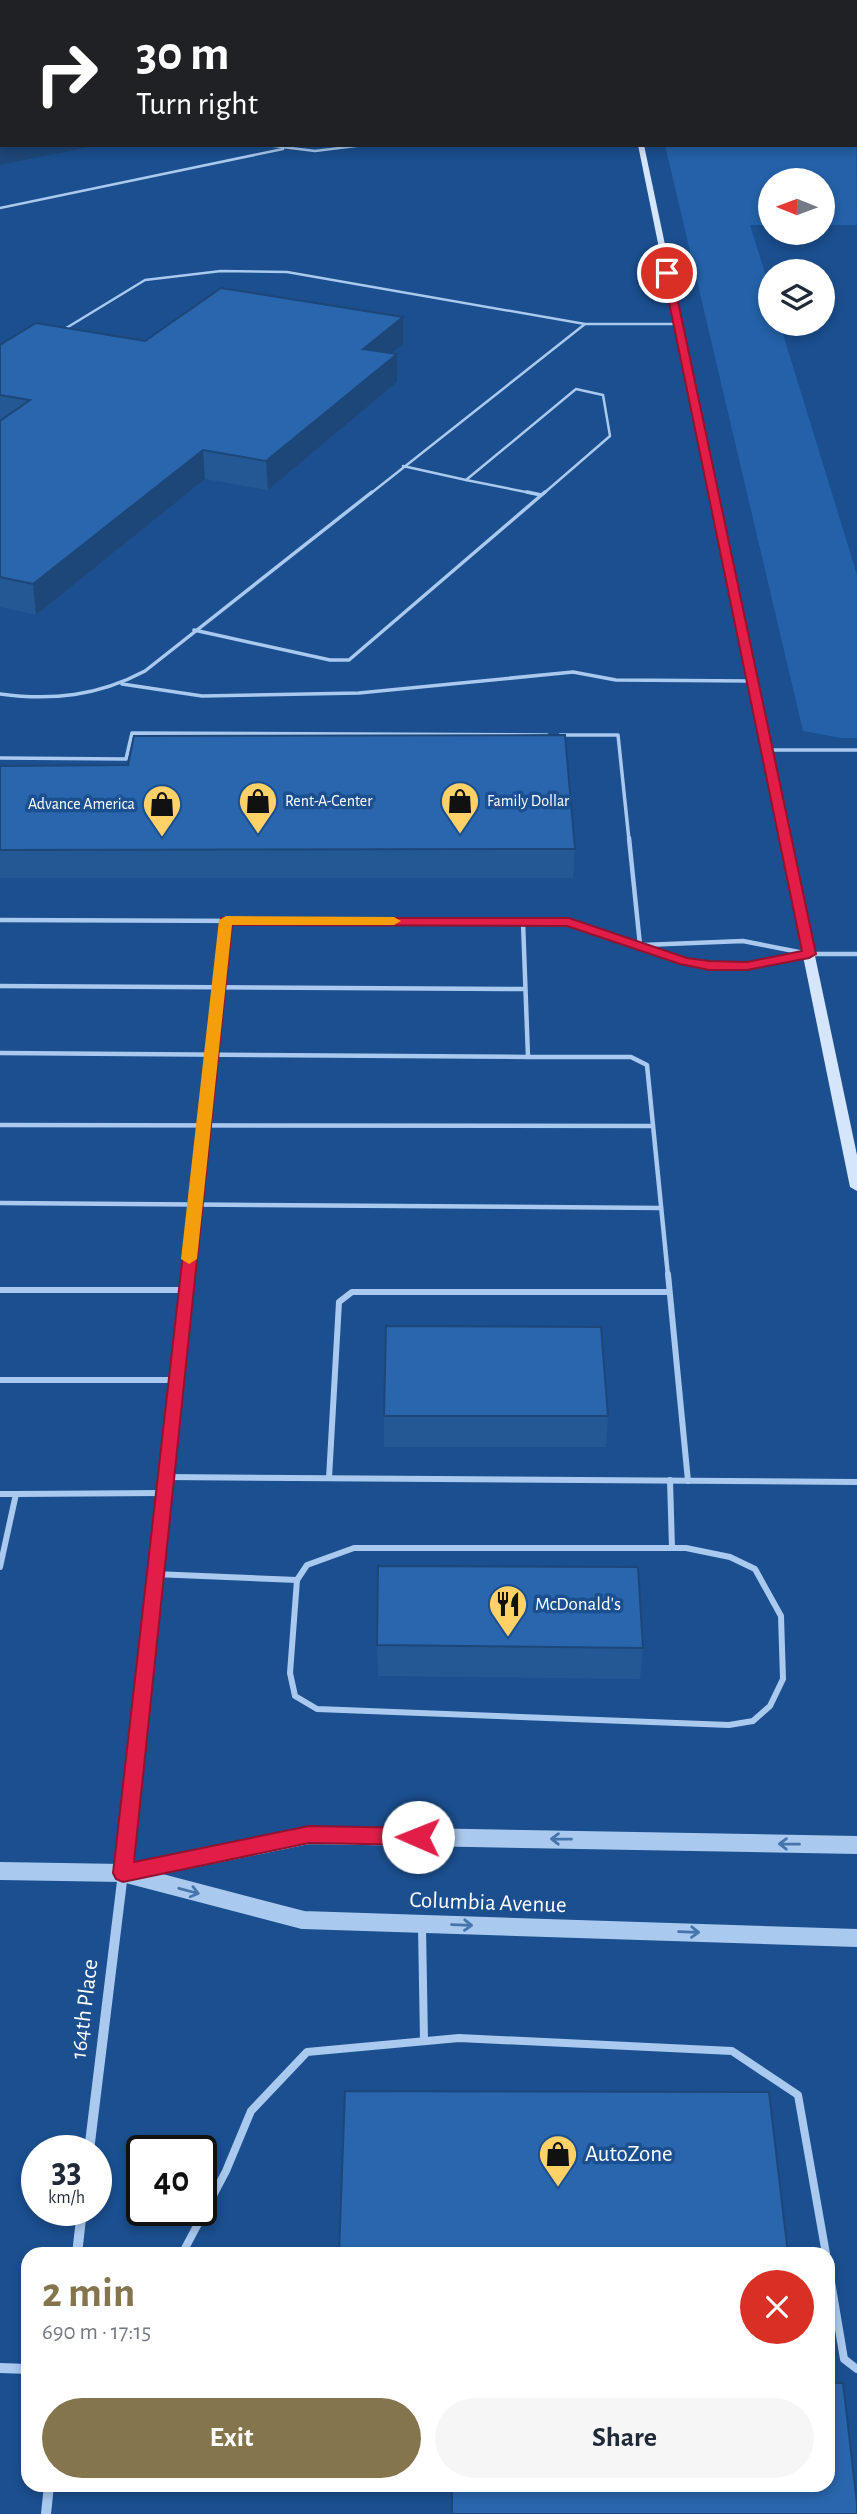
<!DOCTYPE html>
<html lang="en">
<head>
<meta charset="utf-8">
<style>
	:root { --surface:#fff; --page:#f6f6f7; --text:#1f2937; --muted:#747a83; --accent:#84754c }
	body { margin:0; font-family:"Alegreya Sans",sans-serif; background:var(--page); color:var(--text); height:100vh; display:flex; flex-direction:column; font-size:26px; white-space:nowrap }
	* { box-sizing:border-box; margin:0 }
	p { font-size:23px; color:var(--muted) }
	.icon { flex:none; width:38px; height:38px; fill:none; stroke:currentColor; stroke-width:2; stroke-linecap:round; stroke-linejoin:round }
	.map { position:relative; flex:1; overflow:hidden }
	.side { position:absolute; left:21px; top:2247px; width:814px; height:245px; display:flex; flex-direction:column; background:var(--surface); border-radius:21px; box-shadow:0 4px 10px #0003 }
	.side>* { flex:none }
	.guide { position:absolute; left:0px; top:0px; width:858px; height:147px; box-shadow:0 4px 10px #0003; background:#202124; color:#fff; overflow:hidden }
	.needle { width:46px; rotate:271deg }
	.fabs { position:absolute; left:758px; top:168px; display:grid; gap:14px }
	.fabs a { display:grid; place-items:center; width:77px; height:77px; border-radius:50%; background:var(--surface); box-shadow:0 4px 10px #0003; font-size:35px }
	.speed { position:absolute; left:21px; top:2135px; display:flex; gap:14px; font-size:35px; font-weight:700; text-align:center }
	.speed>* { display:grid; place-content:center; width:91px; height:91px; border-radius:50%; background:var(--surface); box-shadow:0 4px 10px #0003; line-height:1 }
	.speed small { font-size:18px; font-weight:400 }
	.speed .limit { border:4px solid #111; border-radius:10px; background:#fff; color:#111 }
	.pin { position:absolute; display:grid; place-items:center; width:60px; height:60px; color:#fff; margin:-30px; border:4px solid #fff; border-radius:50%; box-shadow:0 2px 7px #0007 }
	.me { position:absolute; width:77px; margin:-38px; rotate:271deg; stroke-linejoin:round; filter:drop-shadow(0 0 5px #0008) }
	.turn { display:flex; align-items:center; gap:24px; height:147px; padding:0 21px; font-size:32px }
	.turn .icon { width:91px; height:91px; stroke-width:2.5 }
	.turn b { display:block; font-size:49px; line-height:60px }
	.round { display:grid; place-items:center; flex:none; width:74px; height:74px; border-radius:37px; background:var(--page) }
	.head { display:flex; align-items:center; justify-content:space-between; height:119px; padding:0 21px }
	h1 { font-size:42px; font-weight:700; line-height:52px; color:var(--accent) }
	.action { display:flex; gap:14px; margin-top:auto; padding:14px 21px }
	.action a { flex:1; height:80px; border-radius:42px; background:var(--accent); color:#fff; font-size:28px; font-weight:700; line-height:80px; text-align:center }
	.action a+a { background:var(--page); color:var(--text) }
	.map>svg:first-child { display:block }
</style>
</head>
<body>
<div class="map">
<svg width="857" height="2514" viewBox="0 0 857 2514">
	<rect width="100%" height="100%" fill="#1b4f8f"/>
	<path fill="#2461a8" d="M856 87 857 225H823L822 180H770V225H750L770 289V324H780L857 575V738H841L803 731 665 145H856Z"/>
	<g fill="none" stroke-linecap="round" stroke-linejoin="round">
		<g stroke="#a9c9ee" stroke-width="2.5">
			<path d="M640 0 647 2"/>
			<path d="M107 2 117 0"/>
			<path d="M266 145 315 151 364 145"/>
			<path d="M0 208 283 149"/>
			<path d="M63 330 145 280 221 271 287 272 585 324H678"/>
			<path d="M403 466 466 480 576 389 603 395 610 436 543 494"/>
			<path d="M466 480 536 494"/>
			<path d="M370 494 585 324"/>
		</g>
		<g stroke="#a9c9ee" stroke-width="3.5">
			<path d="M527 492 541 495"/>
			<path d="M194 630 330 660H349L545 492"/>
			<path d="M122 684 202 696 359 693 573 672 616 680 752 681"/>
			<path d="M0 694C52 701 98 696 145 671L372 492"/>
			<path d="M560 735H618L629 840"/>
			<path d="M767 750H857"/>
			<path d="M0 758 126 759 132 733 547 735"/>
		</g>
		<g stroke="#a9c9ee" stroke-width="4.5">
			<path d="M629 838 640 945"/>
			<path d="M0 920 569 922 685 961 709 965 747 966 809 954"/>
			<path d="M523 922 528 1057H631L647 1065 668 1276"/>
			<path d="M643 945 743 941 809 954H857"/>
			<path d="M0 986 525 989"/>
			<path d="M0 1053 528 1057"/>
			<path d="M0 1125 653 1126"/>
			<path d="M0 1203 661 1208"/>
			<path d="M188 1276 226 921"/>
		</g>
		<g stroke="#a9c9ee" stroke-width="6">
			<path d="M668 1274 688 1481"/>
			<path d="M0 1290H186"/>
			<path d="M0 1380H174"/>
			<path d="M164 1477 857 1482"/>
			<path d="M329 1478 339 1302 352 1292H669"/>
			<path d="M670 1480 672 1548"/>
			<path d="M0 1494H16"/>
			<path d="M354 1548H686L730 1557 755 1569 781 1616 783 1679 770 1706 753 1721 729 1725 317 1709 295 1696 290 1673 297 1580 307 1565Z"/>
			<path d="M0 1567 16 1494 162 1493"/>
			<path d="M154 1574 297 1580"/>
			<path d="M128 1824 188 1274"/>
		</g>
		<g stroke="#a9c9ee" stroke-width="8">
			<path d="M123 1871 128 1822"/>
			<path d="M422 1927 424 2041"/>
			<path d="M182 2254 226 2171 251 2111 307 2052 459 2038 732 2051 798 2095 826 2254"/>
			<path d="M828 2264 844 2359 857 2369"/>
		</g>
		<g stroke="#a9c9ee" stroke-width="10">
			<path d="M89 2151 123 1873"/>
			<path d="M77 2254 82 2210"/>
			<path d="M0 2368 28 2369"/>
			<path d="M46 2514 49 2485"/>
		</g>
		<g stroke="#a9c9ee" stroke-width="18">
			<path d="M0 1871 123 1873 309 1835 857 1845"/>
			<path d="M127 1874 303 1920 857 1938"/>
		</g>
		<g fill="#d6e6fa" fill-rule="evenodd">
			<rect x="614" y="0" width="6" height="2"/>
			<path d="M638 145H644L857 1155V1191L850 1187Z"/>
		</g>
	</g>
	<g fill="#245895">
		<path d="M145 341 403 344 391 353 397 382 268 490 205 479 36 615 0 607V345Z"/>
		<path d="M0 766 575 849 573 878H0Z"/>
		<path d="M384 1416H608L606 1447H384Z"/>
		<path d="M377 1645 643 1648 640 1679 378 1676Z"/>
	</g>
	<g fill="#1d4779">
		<path d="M0 140H2V145H99L0 165Z"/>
		<path d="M403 317V344L363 376V349Z"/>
		<path d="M397 354V382L268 490 266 461Z"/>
		<path d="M203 450 205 479 36 615 33 584Z"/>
	</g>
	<g fill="#2a66ad" stroke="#1d4779" stroke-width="2">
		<path d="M252 0H344L349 2H241Z"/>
		<rect x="0" y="44" width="2" height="96"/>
		<path d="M221 288 403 317 363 349 397 354 266 461 203 450 33 584 0 577V421L30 400 0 395V345L36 323 145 341Z"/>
		<path d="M565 735 575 849 0 850V766L128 765 134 736Z"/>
		<path d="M386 1326 601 1327 608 1416H384Z"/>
		<path d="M378 1566 638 1567 643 1648 377 1645Z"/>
		<path d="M345 2091 769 2092 788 2254H339Z"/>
		<path d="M828 2383H843L857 2504V2514H452V2485H828Z"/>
	</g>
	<defs><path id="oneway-shaft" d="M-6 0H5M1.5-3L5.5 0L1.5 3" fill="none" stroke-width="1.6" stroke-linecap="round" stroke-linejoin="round" transform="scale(1.75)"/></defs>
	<g stroke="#4674ac">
		<use href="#oneway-shaft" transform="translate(561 1839) rotate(-179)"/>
		<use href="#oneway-shaft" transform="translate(789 1844) rotate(-179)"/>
		<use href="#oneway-shaft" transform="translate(189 1891) rotate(15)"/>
		<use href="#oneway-shaft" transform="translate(462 1925) rotate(2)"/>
		<use href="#oneway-shaft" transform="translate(689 1932) rotate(2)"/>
	</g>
	<path fill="#e11d48" stroke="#92132f" stroke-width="2" d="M667 270 672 273 816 954 809 958 747 970H709L680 964 567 926 232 925 134 1862 309 1826 418 1828 426 1831 429 1837 426 1843 418 1845 309 1843 123 1882 116 1879 113 1873 221 918H569L687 958 709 961 747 962 802 951 663 273Z"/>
	<path fill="#f59e0b" d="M226 916 394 917 401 921 394 925H232L197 1259 189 1264 181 1259 219 920Z"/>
	<defs>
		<g id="shop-pin" transform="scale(2.0125)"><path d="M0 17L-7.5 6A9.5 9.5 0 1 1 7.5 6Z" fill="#ffd166" stroke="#1b4f8f"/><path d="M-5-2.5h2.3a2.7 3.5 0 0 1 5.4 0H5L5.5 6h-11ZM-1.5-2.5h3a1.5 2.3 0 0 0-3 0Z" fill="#111"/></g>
		<g id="restaurant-pin" transform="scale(2.0125)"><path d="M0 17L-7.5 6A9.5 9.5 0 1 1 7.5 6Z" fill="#ffd166" stroke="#1b4f8f"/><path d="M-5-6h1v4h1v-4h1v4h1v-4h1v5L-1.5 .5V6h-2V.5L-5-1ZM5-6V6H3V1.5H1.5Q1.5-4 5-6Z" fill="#111"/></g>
	</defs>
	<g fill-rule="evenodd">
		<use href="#shop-pin" x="258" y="801"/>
		<use href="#shop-pin" x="460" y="801"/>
		<use href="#shop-pin" x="162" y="804"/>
		<use href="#restaurant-pin" x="508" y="1604"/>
		<use href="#shop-pin" x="558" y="2154"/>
	</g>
	<g text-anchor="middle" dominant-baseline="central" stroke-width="7" stroke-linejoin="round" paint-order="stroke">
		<g font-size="16" fill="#fff" stroke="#1b4f8f" text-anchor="start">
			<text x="285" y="801">Rent-A-Center</text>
			<text x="487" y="801">Family Dollar</text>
			<text x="135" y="804" text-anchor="end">Advance America</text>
		</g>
		<g font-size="19" fill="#fff" stroke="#1b4f8f" text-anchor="start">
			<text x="535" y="1604">McDonald's</text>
		</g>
		<g font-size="23" fill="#fff" stroke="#1b4f8f">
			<text transform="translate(488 1903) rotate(2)">Columbia Avenue</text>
			<text transform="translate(85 2009) rotate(-83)">164th Place</text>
		</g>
		<g font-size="23" fill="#fff" stroke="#1b4f8f" text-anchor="start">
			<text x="585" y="2154">AutoZone</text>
		</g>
	</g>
</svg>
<div class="fabs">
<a><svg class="needle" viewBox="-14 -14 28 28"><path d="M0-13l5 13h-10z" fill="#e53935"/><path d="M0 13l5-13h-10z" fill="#747a83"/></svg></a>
<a><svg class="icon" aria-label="layers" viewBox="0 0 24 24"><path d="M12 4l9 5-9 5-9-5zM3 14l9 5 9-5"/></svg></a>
</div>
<div class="speed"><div>33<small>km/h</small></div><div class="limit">40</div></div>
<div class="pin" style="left:667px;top:273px;background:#d93025"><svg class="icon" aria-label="arrive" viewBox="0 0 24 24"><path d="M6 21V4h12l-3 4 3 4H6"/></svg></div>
<svg class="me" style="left:418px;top:1837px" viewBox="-20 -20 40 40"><circle r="19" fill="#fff"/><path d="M0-13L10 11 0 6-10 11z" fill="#e11d48"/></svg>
<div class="guide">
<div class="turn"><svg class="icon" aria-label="right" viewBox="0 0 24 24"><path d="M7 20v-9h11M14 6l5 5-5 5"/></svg><div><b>30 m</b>Turn right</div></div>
</div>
<section class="side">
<div class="head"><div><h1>2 min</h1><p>690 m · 17:15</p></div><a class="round" style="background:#d93025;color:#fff"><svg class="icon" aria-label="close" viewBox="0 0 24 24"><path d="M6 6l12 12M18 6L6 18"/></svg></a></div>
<div class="action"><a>Exit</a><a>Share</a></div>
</section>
</div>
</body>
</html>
